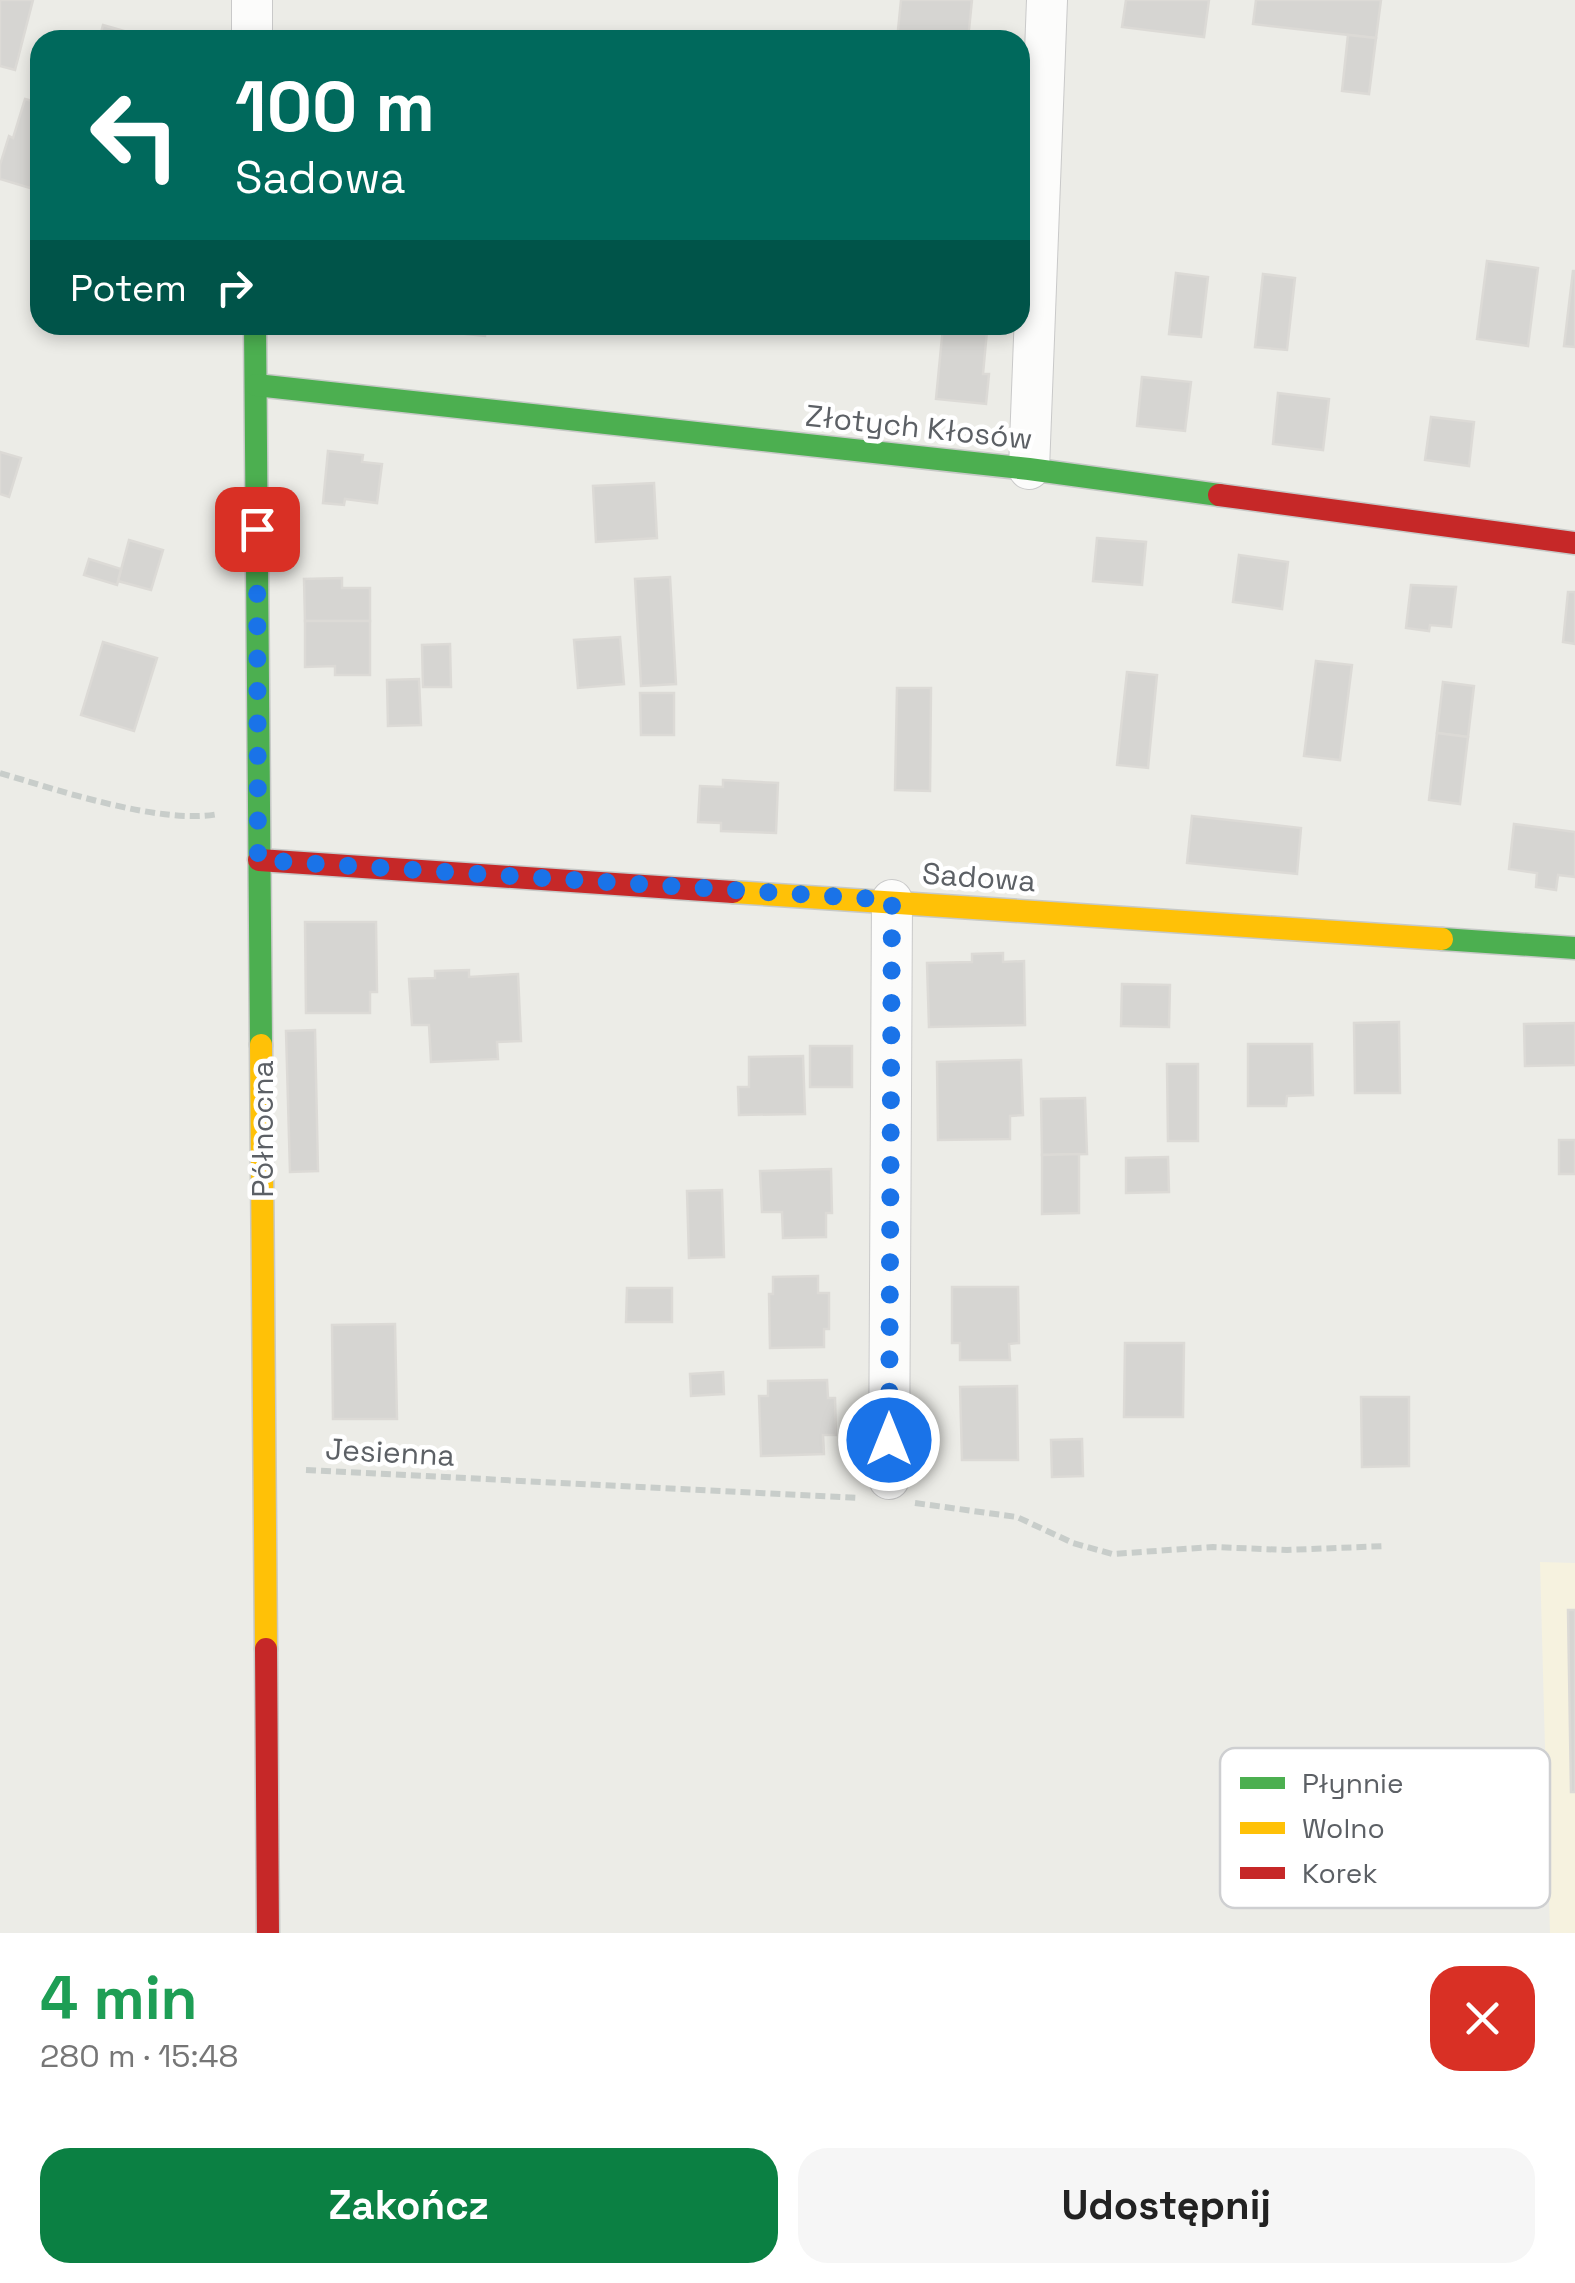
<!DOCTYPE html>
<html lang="pl">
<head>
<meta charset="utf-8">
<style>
	:root { --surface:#fff; --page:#f6f6f6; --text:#222; --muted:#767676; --accent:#0b8043 }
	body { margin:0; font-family:"Space Grotesk",sans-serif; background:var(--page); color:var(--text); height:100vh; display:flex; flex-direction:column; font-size:38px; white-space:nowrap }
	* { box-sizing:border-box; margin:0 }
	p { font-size:32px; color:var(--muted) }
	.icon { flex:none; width:55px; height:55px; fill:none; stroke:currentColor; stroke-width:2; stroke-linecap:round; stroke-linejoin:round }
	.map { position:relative; height:1933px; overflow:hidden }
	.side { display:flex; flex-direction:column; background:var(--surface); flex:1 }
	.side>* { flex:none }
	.guide { position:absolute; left:30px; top:30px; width:1000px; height:305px; border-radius:30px; box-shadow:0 5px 15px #0003; background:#00695c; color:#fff; overflow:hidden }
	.pin { position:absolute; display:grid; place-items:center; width:85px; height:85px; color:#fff; margin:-42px; border-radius:20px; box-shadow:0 5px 15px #0006 }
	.me { position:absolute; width:110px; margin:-55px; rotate:0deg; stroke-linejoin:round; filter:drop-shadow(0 0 8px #0008) }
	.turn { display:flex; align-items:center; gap:35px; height:210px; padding:0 40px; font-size:45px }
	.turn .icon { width:130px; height:130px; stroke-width:2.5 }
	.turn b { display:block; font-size:70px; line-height:85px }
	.then { display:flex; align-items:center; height:95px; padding:0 40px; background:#0003; gap:20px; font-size:38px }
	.round { display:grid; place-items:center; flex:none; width:105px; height:105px; border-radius:30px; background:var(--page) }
	.overview { display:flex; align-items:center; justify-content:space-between; height:170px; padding:0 40px }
	h1 { font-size:60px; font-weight:700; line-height:75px; color:#1e9e55 }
	.button { display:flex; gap:20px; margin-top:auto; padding:20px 40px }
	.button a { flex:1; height:115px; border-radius:30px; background:var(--accent); color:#fff; font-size:40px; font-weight:700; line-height:115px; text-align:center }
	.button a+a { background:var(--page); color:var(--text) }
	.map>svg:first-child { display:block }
</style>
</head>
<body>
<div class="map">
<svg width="1575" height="1933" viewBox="0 0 1575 1933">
	<rect width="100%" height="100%" fill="#ecece7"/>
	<path fill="#f6f2df" d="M1540 1562 1575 1563V1933H1550Z"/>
	<g fill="#d6d5d2" stroke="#dcdad6" stroke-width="2.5">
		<path d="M0 0H33L15 70 0 66Z"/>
		<path d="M901 0H972L968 40H897Z"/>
		<path d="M1126 0H1209L1204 37 1122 27Z"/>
		<path d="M1256 0H1381L1376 38 1253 24Z"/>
		<path d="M103 25 152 39V40H99Z"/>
		<path d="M1348 35 1376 38 1369 94 1342 91Z"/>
		<path d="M25 99 40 103V186L32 184 30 188 0 179V165L9 136 13 138Z"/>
		<path d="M1487 261 1538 268 1528 346 1477 339Z"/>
		<path d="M1573 271H1575V347L1564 346Z"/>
		<path d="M1176 273 1208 277 1201 337 1169 334Z"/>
		<path d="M1263 274 1295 278 1287 350 1255 347Z"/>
		<path d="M456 325H486L485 336 455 333Z"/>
		<path d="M943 327 987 331 983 374H989L986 404 936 399Z"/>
		<path d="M1142 377 1191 382 1185 431 1137 426Z"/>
		<path d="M1278 393 1329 399 1323 450 1273 444Z"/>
		<path d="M1431 417 1474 422 1469 466 1425 460Z"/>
		<path d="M328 451 363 455 362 462 382 464 377 503 345 499 344 505 323 503Z"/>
		<path d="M0 452 21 458 9 497 0 494Z"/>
		<path d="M654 483 657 538 596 542 593 486Z"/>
		<path d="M1097 538 1146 542 1142 585 1093 581Z"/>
		<path d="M129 540 163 550 151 590 118 581Z"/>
		<path d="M1239 555 1288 562 1282 609 1233 602Z"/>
		<path d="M89 559 121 569 117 585 84 575Z"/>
		<path d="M670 577 676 684 641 686 635 579Z"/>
		<path d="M342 578V588H370V621H305L304 579Z"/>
		<path d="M1411 585 1456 587 1451 627 1430 625 1429 631 1406 628Z"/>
		<path d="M1568 592H1575V644L1563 642Z"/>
		<path d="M305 621H370V675H335V666L305 667Z"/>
		<path d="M620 637 624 684 578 688 574 640Z"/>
		<path d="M103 642 157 658 134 731 81 715Z"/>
		<path d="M450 644 451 687H423L422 645Z"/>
		<path d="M1316 661 1352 665 1340 760 1304 756Z"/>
		<path d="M1127 672 1157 675 1148 768 1117 765Z"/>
		<path d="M419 679 421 725 388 726 387 680Z"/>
		<path d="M1443 682 1474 686 1468 737 1437 733Z"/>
		<path d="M897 688H931L930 791 895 790Z"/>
		<path d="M640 693H674V735H641Z"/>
		<path d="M1437 733 1468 737 1460 804 1429 800Z"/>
		<path d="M723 780 778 783 776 833 721 831V823L698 822 700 786 723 787Z"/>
		<path d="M1192 816 1301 828 1297 874 1187 863Z"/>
		<path d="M1514 824 1575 832V877L1558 875 1556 890 1536 887 1537 873 1509 869Z"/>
		<path d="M305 922H376L377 992H370V1013H306Z"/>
		<path d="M1003 953V962L1024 961 1025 1025 929 1027 927 963 972 962V954Z"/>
		<path d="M469 970V977L518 974 521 1041 497 1042 498 1059 431 1062 429 1025H412L409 979 435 978V971Z"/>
		<path d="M1122 984 1170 985 1169 1027 1121 1026Z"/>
		<path d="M1399 1022 1400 1093H1355L1354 1023Z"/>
		<path d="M1575 1023V1065L1525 1066 1524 1024Z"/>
		<path d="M315 1030 318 1171 290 1172 286 1031Z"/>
		<path d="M1248 1044H1312L1313 1095 1287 1096 1286 1106H1248Z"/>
		<rect x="810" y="1046" width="42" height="41"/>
		<path d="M803 1056 805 1114 739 1115 738 1087H749V1057Z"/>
		<path d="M1021 1060 1023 1115 1010 1116V1139L938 1140 937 1062Z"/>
		<path d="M1167 1064H1198V1141H1168Z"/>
		<path d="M1085 1098 1087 1154 1042 1155 1041 1099Z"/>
		<rect x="1559" y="1140" width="16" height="34"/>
		<path d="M1079 1154V1213L1042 1214V1155Z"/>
		<path d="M1168 1157 1169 1192 1126 1193V1158Z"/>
		<path d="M831 1169 832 1213H826V1237L783 1238 782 1212H762L760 1171Z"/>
		<path d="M722 1190 724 1257 689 1258 687 1191Z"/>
		<path d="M818 1276V1293H829V1329H824V1347L770 1348 769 1294H773V1277Z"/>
		<path d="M952 1287H1018L1019 1343 1009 1344 1010 1360H960V1343H952Z"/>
		<path d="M627 1288H672V1322H626Z"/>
		<path d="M395 1324 397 1419H333L332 1325Z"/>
		<path d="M1125 1343H1184L1183 1417H1124Z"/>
		<path d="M723 1372 724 1394 691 1396 690 1374Z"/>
		<path d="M827 1380 828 1398H835L836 1435H823L824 1454 761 1456 759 1396H768V1381Z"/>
		<path d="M1017 1386 1018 1460H962L960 1387Z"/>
		<path d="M1361 1397H1409V1466L1362 1467Z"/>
		<path d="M1082 1439 1083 1476 1052 1477 1051 1440Z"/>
		<path d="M1568 1610H1575V1792H1571Z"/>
	</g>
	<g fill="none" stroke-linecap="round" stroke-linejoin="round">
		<g stroke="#c9c9c9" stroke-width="42">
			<g id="street">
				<path d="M252 0V40"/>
				<path d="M1029 469 1047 0"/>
				<path d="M889 1479 892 900"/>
			</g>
		</g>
		<g stroke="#c7c9c7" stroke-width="25">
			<g id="fast">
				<path d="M255 325 261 1045"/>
				<path d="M256 385 1029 469 1219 495"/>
				<path d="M1442 939 1575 948"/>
			</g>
		</g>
		<g stroke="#c7c9c7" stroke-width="25">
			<g id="slow">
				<path d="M733 892 1442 939"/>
				<path d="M261 1045 266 1649"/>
			</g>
		</g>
		<g stroke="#c7c9c7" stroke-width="25">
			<g id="jam">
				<path d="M1219 495 1575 543"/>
				<path d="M259 860 733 892"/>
				<path d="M266 1649 268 1933"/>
			</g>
		</g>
		<g stroke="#c8cdca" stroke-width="6" stroke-dasharray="10 5" stroke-linecap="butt">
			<path d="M0 773C57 790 162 825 218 814"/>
			<path d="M306 1470 858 1498"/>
			<path d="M915 1503 1017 1517 1073 1543 1112 1554 1213 1547 1287 1550 1386 1546"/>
		</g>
		<use href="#street" stroke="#fcfcfb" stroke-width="40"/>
		<use href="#fast" stroke="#4caf50" stroke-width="22"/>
		<use href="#slow" stroke="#ffc107" stroke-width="22"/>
		<use href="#jam" stroke="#c62828" stroke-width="22"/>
	</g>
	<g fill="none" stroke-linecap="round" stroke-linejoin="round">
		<path stroke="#1a73e8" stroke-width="18" stroke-dasharray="0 32.4" d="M257 529 258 860 892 900 889 1440"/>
	</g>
	<g text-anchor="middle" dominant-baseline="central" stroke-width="9" stroke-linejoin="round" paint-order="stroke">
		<g font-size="30" fill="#5c6065" stroke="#fff">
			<text transform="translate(919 427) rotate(6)">Złotych Kłosów</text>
			<text transform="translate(979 877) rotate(4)">Sadowa</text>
			<text transform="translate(262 1129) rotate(-90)">Północna</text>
			<text transform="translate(390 1452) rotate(3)">Jesienna</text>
		</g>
	</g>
	<rect x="1220" y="1748" width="330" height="160" rx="15" fill="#fff" stroke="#cecfd1" stroke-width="2.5"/>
	<rect x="1240" y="1777" width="45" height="12" fill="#4caf50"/>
	<rect x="1240" y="1822" width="45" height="12" fill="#ffc107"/>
	<rect x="1240" y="1867" width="45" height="12" fill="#c62828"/>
	<g font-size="28" fill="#5c6065">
		<text x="1302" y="1793">Płynnie</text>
		<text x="1302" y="1838">Wolno</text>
		<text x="1302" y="1883">Korek</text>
	</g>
</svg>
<div class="pin" style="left:257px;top:529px;background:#d93025"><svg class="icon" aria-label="arrive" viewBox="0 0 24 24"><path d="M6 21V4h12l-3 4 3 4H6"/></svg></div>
<svg class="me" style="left:889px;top:1440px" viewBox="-20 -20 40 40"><circle r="17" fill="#1a73e8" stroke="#fff" stroke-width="3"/><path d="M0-11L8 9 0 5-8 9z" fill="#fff"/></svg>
<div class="guide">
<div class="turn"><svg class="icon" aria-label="left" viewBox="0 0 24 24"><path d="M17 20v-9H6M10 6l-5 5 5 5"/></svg><div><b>100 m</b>Sadowa</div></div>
<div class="then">Potem<svg class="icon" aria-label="right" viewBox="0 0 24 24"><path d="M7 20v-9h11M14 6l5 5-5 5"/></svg></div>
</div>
</div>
<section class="side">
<div class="overview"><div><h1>4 min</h1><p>280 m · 15:48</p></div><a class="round" style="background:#d93025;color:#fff"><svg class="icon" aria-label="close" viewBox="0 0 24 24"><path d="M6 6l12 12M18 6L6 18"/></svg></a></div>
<div class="button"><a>Zakończ</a><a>Udostępnij</a></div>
</section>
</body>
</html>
